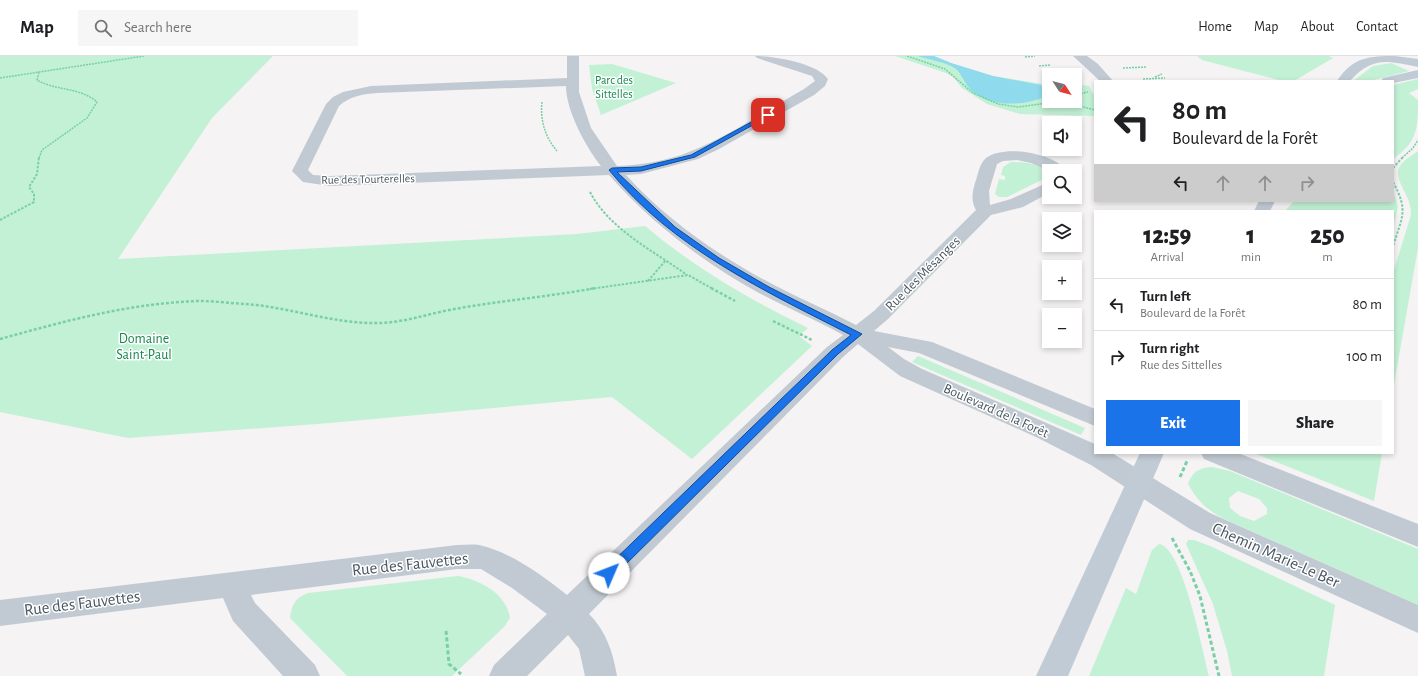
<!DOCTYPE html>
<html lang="en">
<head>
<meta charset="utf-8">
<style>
	:root { --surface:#fff; --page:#f6f6f6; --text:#202124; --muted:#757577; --line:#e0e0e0; --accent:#1a73e8 }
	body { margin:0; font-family:"Alegreya Sans",sans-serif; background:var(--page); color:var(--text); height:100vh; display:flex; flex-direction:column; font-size:15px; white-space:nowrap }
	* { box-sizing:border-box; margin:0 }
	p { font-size:13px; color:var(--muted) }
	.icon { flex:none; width:22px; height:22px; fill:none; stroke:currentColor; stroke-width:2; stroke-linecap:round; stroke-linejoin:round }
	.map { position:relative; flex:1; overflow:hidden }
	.details { position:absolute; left:1094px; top:154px; width:300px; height:244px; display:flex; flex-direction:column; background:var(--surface); border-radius:0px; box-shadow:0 2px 6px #0003 }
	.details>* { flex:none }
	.banner { position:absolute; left:1094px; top:24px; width:300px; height:122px; border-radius:0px; box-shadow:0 2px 6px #0003; background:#fff; color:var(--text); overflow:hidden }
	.needle { width:26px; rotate:126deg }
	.fabs { position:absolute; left:1042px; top:12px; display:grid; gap:8px }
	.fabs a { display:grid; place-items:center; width:40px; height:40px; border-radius:0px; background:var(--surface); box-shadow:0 2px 6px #0003; font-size:20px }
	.pin { position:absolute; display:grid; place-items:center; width:34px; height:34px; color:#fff; margin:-17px; border-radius:8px; box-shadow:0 2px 6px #0006 }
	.me { position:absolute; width:44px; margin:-22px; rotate:46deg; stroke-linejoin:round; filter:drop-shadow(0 0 3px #0008) }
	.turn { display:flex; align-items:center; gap:14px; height:84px; padding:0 12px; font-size:18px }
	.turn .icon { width:52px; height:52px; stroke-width:2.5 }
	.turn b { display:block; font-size:28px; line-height:34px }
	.lanes { display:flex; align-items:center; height:38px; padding:0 12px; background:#0003; justify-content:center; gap:20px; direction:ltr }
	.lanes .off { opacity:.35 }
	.eta { display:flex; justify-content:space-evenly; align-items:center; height:68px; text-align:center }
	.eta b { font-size:24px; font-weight:800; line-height:28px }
	.cta { display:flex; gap:8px; margin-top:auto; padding:8px 12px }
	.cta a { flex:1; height:46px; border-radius:0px; background:var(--accent); color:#fff; font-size:16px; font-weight:800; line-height:46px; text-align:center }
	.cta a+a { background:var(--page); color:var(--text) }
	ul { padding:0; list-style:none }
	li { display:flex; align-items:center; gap:12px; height:52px; padding:0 12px; border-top:1px solid var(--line) }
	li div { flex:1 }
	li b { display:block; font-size:15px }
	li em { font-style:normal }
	header { display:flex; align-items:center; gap:24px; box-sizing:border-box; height:56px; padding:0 20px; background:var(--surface); border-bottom:1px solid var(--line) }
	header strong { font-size:19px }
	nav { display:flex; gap:22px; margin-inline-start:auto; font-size:14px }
	.search { width:280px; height:36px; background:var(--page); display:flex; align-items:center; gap:10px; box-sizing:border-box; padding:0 14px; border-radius:0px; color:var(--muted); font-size:15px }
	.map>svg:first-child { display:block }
</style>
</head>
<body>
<header>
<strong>Map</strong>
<div class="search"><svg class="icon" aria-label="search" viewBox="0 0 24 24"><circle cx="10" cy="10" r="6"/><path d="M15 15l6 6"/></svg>Search here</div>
<nav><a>Home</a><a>Map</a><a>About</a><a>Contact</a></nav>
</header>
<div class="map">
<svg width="1418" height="620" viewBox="0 0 1418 620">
	<rect width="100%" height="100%" fill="#f5f3f3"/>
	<g fill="#c3f1d5" fill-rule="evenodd">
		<path d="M0 0H273L212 62 118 203 577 178 645 170C695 212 750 244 808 272L799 280 812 290 692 403 612 341 330 367 128 382 0 356Z"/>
		<path d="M895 0H934L951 7 993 20 1049 29V45H1075V28L1089 30 1095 41V60L1020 58 987 48 962 32 953 21 946 17Z"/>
		<path d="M1197 0H1329L1333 2 1294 25H1283L1202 4Z"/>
		<path d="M1391 7 1409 15 1370 25H1353L1373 10Z"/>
		<path d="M612 8 676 27 601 59 592 33 589 9Z"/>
		<path d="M1418 23V33L1409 37 1418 44C1418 71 1418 86 1393 103V29Z"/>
		<path d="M1418 95V192L1393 334V217L1411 159C1411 156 1411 153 1410 150 1408 135 1389 120 1403 106 1407 102 1413 99 1418 95Z"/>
		<path d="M1011 106C1024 106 1038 107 1048 117V121L1007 141H999L995 138 999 123 1005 124V120L1001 119 1003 111Z"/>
		<path d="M1393 135 1398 151 1393 171V155H1285L1294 145H1393Z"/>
		<path d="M918 300 1085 372 1081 379 912 306Z"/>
		<path d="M1254 397H1382L1374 445Z"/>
		<path d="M1212 411 1230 415 1418 493V549L1222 462C1206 453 1197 444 1188 428 1193 415 1199 412 1212 411ZM1238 435 1259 443 1267 452V458L1254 465 1240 460 1230 452 1229 442Z"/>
		<path d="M1188 484H1194L1210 490 1335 549 1324 620H1232L1227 595 1213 548 1186 488Z"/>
		<path d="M1159 488C1183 491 1203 598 1209 620H1089L1126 532 1136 538 1152 494Z"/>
		<path d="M458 520C480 524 506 537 510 562L504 571 452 620H347L290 562C292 548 295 542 308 537Z"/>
	</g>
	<path fill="#90daee" d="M918 0H934L951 7 993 20 1041 29 1047 37 1045 41C1023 50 988 52 970 33 964 27 962 18 956 13 946 6 930 4 918 0Z"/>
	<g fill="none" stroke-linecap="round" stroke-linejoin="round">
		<g stroke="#7ad0a6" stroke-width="1.5" stroke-dasharray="2 1" stroke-linecap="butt">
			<path d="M907 0 945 13 973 37 998 48 1018 51 1063 45"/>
			<path d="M1025 1 1035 0"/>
			<path d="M1039 10 1050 9"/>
			<path d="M1123 12 1146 11"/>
			<path d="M1155 21 1162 18"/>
			<path d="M0 22 144 0"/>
			<path d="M1143 23 1165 22"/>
			<path d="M596 26 620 22"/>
			<path d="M1075 39 1088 36"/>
			<path d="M542 46C540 64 545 81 557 95"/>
			<path d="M1063 46 1095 54"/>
			<path d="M39 102 42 94 87 62 97 46C80 31 56 35 37 24L39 16"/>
			<path d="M1402 102 1413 92 1418 84"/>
		</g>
		<g stroke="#7ad0a6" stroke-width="2" stroke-dasharray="2.5 1.5" stroke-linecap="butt">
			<path d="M1393 112 1403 101"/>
			<path d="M1393 126C1409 155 1402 161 1393 190"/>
			<path d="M590 136C610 174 654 195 687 219"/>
			<path d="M0 164 34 146V138L29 131 37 118 39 101"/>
			<path d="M648 225 666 204"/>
			<path d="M590 233 688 219 713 233"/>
		</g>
		<g stroke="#7ad0a6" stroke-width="2.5" stroke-dasharray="3 2" stroke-linecap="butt">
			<path d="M711 232 735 245"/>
			<path d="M773 265 812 284"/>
			<path d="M0 283C65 265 131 247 199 245 214 245 230 247 245 248 289 251 334 268 377 267 402 267 424 259 449 254 497 245 547 241 596 232"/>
		</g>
		<g stroke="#7ad0a6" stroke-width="3" stroke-dasharray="4 2.5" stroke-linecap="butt">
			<path d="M1180 421 1187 405"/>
			<path d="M1172 482 1190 515 1200 540 1219 620"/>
			<path d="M446 575 449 608 461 618"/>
		</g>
		<g fill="#c1cad2" fill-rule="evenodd">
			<path d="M567 0H579V36L591 72 617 110C641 109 667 105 689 96 729 80 767 54 804 33L815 25 812 20 757 2 755 0C774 0 817 7 828 23L825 30 814 39 719 93 698 103 641 118 626 119C667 164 720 201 774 229 801 243 829 255 856 269L874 255 976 154C971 145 972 137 975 127 978 119 979 108 986 102 1004 88 1054 97 1067 115H1049L1031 107 1017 104 1003 105 997 108 989 135 990 149 1011 143 1049 126V137L1023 151 991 159 888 263 874 275 932 286 1095 353V370L919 297 888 291 904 303 922 313 1095 388V397H1112L1210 457 1418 549V577L1190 473 1091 409 1036 381 900 320 858 288 843 301 589 558C606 575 613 596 617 620H585L579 593 568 579 527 620H489L494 609 547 558 512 532 481 513H457L251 539 255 547 315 609 320 620H283L233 565 223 542 0 570V544L457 489C464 489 472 488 479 489 511 496 542 519 567 539L827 291 843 279C816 264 787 252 759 237 703 206 651 167 609 119L330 130 303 126 292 115 326 48 333 41 343 36 371 30 567 22ZM566 30C566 55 586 91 601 110L330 120 313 119 308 114 339 50C350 40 363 38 377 37Z"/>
			<path d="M1073 0H1087L1098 8 1113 25H1100Z"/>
			<path d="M1201 397H1238L1418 468V491L1204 403Z"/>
		</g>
		<g fill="#c1cbd6" fill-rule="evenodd">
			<path d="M1395 0 1418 3V11C1387 5 1373 0 1350 25H1337C1353 1 1369 0 1395 0Z"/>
			<path d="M1418 14V22L1393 27V25H1381L1383 22Z"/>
			<path d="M1259 145H1275L1270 155H1254Z"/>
			<path d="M1140 397H1164L1068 620H1036Z"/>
		</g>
	</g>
	<path fill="#1a73e8" stroke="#114b97" d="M766 58 771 59 695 101 641 115 617 116 675 171 719 202 769 231 862 278 838 298 613 521 609 522 604 521 603 517 604 514 832 294 851 279C765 235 672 192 609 114L612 112 641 111 691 99Z"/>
	<g text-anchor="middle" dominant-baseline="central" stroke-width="3" stroke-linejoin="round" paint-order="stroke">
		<g font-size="12" fill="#17864f" stroke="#fff">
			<text x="614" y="24">Parc des<tspan x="614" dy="14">Sittelles</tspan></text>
		</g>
		<g font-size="12" fill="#4a5661" stroke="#fff">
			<text transform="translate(368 123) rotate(-1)">Rue des Tourterelles</text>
		</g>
		<g font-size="14" fill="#4a5661" stroke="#fff">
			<text transform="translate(923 218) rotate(-45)">Rue des Mésanges</text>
			<text transform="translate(996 355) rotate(24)">Boulevard de la Forêt</text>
		</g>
		<g font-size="14" fill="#17864f" stroke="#fff">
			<text x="144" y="283">Domaine<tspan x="144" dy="16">Saint-Paul</tspan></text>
		</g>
		<g font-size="17" fill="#4a5661" stroke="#fff">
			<text transform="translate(1276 499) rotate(24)">Chemin Marie-Le Ber</text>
			<text transform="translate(410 508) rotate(-6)">Rue des Fauvettes</text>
			<text transform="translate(82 547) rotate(-7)">Rue des Fauvettes</text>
		</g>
	</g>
</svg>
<div class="fabs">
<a><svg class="needle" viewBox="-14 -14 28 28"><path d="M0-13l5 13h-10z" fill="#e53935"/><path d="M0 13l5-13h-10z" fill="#757577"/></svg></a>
<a><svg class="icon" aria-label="sound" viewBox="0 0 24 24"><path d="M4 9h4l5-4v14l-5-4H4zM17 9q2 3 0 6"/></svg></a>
<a><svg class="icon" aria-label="search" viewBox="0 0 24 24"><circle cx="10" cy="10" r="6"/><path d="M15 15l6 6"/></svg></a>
<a><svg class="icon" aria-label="layers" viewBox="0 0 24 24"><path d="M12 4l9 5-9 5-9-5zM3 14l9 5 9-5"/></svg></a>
<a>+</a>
<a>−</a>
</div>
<div class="pin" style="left:768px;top:59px;background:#d93025"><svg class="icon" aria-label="arrive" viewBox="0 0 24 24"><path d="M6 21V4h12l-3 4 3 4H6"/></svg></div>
<svg class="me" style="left:609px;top:517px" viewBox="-20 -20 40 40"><circle r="19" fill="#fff"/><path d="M0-13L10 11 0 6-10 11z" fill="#1a73e8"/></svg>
<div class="banner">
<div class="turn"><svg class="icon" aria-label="left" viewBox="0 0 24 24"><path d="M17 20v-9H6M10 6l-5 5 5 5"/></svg><div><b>80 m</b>Boulevard de la Forêt</div></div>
<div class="lanes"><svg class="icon" aria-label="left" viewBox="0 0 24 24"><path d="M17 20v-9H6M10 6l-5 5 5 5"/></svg><svg class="icon off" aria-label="ahead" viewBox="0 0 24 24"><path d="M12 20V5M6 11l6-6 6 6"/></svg><svg class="icon off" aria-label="ahead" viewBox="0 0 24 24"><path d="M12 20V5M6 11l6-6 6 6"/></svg><svg class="icon off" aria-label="right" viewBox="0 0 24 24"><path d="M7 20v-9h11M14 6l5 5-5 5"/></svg></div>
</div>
<section class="details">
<div class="eta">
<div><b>12:59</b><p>Arrival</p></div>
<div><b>1</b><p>min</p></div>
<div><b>250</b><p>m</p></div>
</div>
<ul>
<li><svg class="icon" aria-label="left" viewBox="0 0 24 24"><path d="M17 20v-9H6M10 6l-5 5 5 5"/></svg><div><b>Turn left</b><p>Boulevard de la Forêt</p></div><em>80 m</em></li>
<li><svg class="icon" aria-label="right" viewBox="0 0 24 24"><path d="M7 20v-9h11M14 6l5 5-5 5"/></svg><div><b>Turn right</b><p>Rue des Sittelles</p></div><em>100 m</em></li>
</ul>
<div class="cta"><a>Exit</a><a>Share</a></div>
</section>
</div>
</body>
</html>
